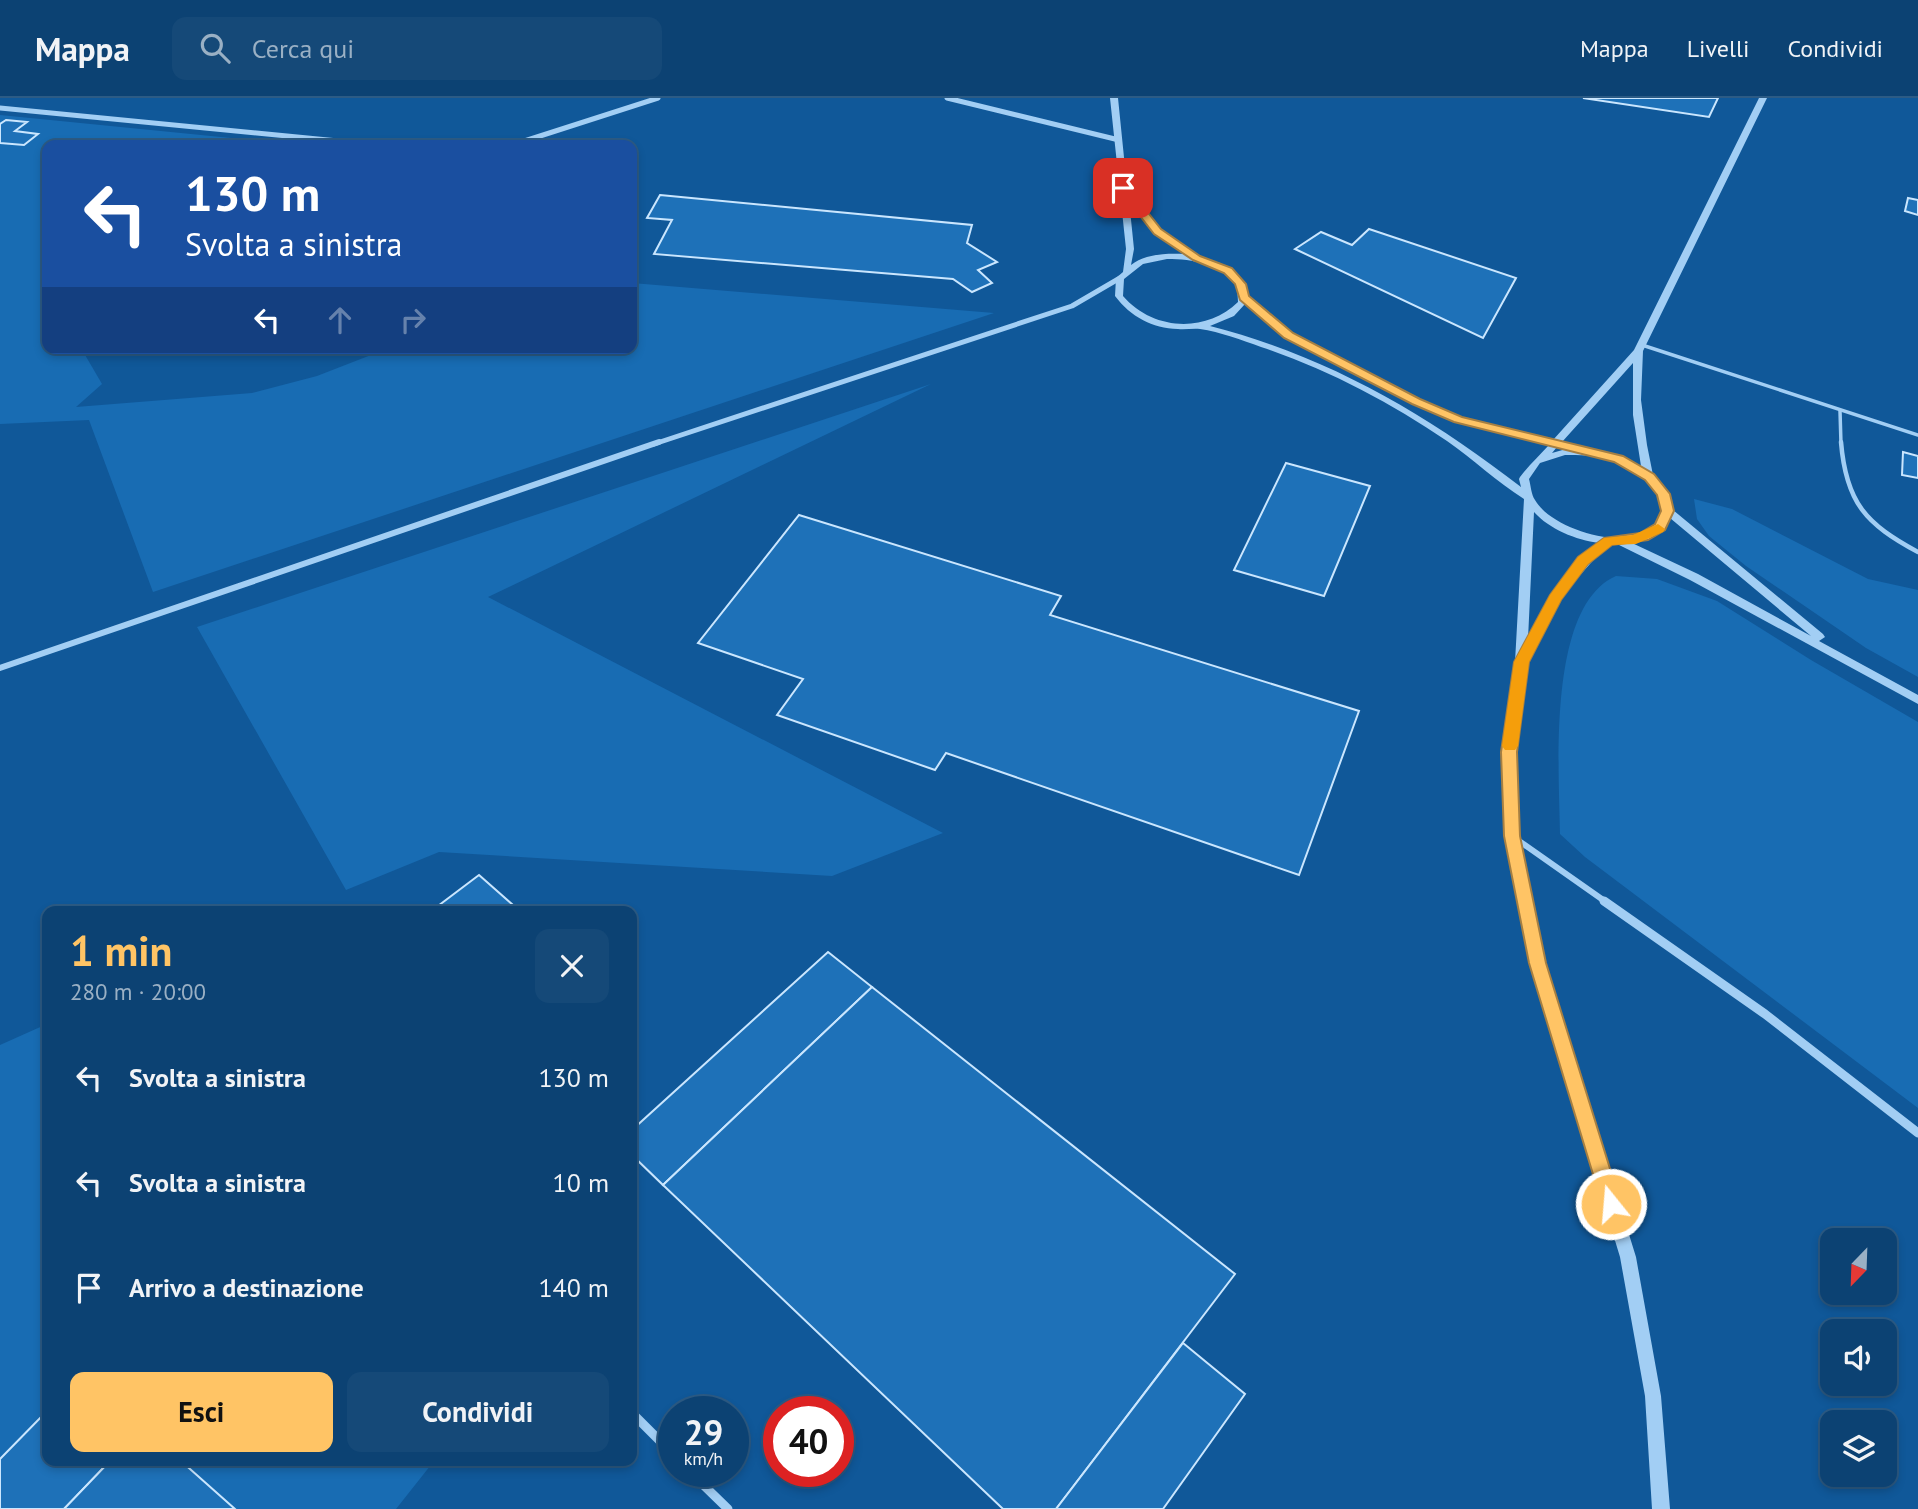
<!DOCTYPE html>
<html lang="it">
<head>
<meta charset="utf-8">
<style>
	:root { --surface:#0c4273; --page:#154978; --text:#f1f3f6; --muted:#9ab0c4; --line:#2c5b85; --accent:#ffc465 }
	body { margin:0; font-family:"PT Sans",sans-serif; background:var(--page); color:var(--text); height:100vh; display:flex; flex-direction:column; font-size:26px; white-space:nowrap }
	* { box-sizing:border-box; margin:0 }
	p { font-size:23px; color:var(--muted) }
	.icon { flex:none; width:38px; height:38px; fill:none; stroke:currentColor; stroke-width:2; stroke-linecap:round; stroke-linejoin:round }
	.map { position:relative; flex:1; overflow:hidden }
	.side { position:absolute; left:42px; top:808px; width:595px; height:560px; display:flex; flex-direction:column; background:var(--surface); border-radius:14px; box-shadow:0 4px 10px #0003,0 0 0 2px var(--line) }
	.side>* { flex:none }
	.banner { position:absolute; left:42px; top:42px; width:595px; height:214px; border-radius:14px; box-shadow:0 4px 10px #0003,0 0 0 2px var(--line); background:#1a4fa0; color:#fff; overflow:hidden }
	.needle { width:46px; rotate:203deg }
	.controls { position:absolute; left:1820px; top:1130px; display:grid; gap:14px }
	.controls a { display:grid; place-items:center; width:77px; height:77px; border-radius:14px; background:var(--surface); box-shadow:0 4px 10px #0003,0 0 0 2px var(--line); font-size:35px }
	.speed { position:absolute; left:658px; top:1298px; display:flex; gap:14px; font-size:35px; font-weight:700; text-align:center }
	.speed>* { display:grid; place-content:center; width:91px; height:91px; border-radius:50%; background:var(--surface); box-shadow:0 4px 10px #0003,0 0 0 2px var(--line); line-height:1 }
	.speed small { font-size:18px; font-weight:400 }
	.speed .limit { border:10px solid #d22; background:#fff; color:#111 }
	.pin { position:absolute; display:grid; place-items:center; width:60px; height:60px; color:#fff; margin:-30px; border-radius:14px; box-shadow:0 4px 10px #0006 }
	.me { position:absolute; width:77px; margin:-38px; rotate:343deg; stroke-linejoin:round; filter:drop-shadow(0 0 5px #0008) }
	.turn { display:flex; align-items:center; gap:24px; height:147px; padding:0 28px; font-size:32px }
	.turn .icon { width:91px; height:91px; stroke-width:2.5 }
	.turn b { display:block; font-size:49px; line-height:60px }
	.lanes { display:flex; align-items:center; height:66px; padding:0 28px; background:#0003; justify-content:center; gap:35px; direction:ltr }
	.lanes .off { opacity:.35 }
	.round { display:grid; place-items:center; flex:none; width:74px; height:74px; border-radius:14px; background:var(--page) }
	.summary { display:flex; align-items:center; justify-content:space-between; height:119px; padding:0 28px }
	h1 { font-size:42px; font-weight:700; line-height:52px; color:var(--accent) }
	.cta { display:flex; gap:14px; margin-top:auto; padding:14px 28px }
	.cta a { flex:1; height:80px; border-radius:14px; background:var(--accent); color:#111; font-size:28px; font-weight:700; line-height:80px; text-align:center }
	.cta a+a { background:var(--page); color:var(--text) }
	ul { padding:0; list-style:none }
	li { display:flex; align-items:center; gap:21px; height:105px; padding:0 28px }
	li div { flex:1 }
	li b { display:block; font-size:26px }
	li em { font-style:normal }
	header { display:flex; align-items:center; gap:42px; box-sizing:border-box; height:98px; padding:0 35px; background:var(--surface); border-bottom:2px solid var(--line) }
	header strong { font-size:33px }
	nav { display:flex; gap:38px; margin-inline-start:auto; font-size:24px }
	.search { width:490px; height:63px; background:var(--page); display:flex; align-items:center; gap:18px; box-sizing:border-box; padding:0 24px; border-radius:14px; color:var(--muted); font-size:26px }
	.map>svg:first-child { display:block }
</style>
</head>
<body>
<header>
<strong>Mappa</strong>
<div class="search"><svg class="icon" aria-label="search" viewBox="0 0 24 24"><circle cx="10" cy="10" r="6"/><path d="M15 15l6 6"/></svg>Cerca qui</div>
<nav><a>Mappa</a><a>Livelli</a><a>Condividi</a></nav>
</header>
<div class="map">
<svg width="1918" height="1411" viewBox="0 0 1918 1411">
	<rect width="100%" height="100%" fill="#105899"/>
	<g fill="#186cb3">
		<path d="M0 17 231 40 225 47H47V250H81L102 286 76 309 252 295 317 278 389 250H632V185L994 215 153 494 89 322 0 326Z"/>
		<path d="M931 286 488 499 943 735 832 778 439 754 346 792 197 529Z"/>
		<path d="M1694 401 1732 411 1868 481 1918 492V579L1866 550 1746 468 1709 438 1697 421Z"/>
		<path d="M1616 478 1657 481 1717 503 1811 562 1918 624V1010L1585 759 1560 736C1559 671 1547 508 1616 478Z"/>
		<path d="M47 926V1363H434L396 1411H0V947Z"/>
	</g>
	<g fill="#1e71b8" stroke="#cae6fe" stroke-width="2">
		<path d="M1583 0H1718L1709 19Z"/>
		<path d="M6 22 27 24 15 33 38 36 24 47 0 45V26Z"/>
		<path d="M660 97 972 127 967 145 997 164 978 172 992 185 972 194 953 181 654 156 672 122 647 120Z"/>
		<path d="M1908 100 1918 102V117L1905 113Z"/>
		<path d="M1369 131 1516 180 1483 240 1295 151 1321 134 1352 147Z"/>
		<path d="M1903 354 1918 358V380L1902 377Z"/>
		<path d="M1286 365 1370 388 1324 498 1234 472Z"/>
		<path d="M799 417 1061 498 1050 517 1359 613 1299 777 946 655 935 672 777 617 803 581 698 545Z"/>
		<path d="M479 777 521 814H430Z"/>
		<path d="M828 854 872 889 663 1087 632 1057V1032Z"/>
		<path d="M872 889 1235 1176 1056 1411H1003L663 1087Z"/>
		<path d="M1183 1245 1245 1296 1163 1411H1056Z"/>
		<path d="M47 1313V1363H110L64 1411H0V1361Z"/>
		<path d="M110 1363H181L235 1411H64Z"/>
	</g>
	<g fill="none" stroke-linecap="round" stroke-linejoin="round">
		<g stroke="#a2cef4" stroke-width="3.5">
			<path d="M1642 247 1918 337"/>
			<path d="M1840 313 1841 346"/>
		</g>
		<path stroke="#a2cef4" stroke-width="4.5" d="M1841 344C1846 405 1866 426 1918 454"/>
		<g stroke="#a2cef4" stroke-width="5">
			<path d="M947 0 1119 42"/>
			<path d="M0 10 379 47"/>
			<path d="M512 47 658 0"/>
			<path d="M654 346 1072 208 1120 180"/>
		</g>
		<g stroke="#a2cef4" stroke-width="6">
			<path d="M0 570 659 344"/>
			<path d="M1512 738 1606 804"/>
		</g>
		<g stroke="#a2cef4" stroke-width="9">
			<path d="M1604 803 1765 916 1918 1035"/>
			<path d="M632 1315 674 1357"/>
			<path d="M690 1374 728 1411"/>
		</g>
		<path fill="#a2cef4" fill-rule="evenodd" d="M1110 0H1118L1127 89 1160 132 1196 158 1220 165 1237 176 1245 186 1246 198 1291 235 1419 302 1461 320 1553 342 1634 252 1759 0H1767L1643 253 1641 302 1647 347 1653 377 1667 394 1673 412 1823 536 1825 539 1819 543 1918 597V606L1690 482 1617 446H1611L1597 458 1573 485 1554 512 1527 563 1515 654 1518 738 1545 865 1636 1159 1661 1298 1670 1411H1652L1645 1298 1620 1159 1531 865 1506 738 1503 654 1515 564 1524 401C1497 384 1473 361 1447 343 1389 304 1327 271 1261 249 1242 242 1220 234 1200 231 1193 230 1185 232 1178 231 1152 230 1131 219 1115 198L1116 180 1123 174 1126 151ZM1129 102 1154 136 1184 156C1167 155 1145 156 1131 167L1134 151ZM1167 161C1194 161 1218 166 1237 186L1238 204C1205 236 1152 232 1123 198L1124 181 1143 166ZM1245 206 1285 239 1413 306 1455 324 1549 347C1539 358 1529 367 1520 379L1519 381 1521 389C1425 315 1327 258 1210 228L1234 218ZM1633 265V317L1641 368 1613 356 1562 344ZM1557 349 1566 351 1552 355ZM1565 357C1579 357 1594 357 1608 361 1630 367 1672 390 1660 418 1660 420 1657 426 1656 428 1629 455 1552 432 1535 402 1531 396 1531 388 1529 381L1540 365ZM1534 414C1549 431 1576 442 1599 445L1565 480 1528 541ZM1670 420 1811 538 1698 476 1632 445C1650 442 1663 438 1670 420Z"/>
	</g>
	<path fill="#ffc465" stroke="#a67f42" stroke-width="2" d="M1120 88H1127L1161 131 1200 158 1232 170 1246 186 1249 198 1293 235 1420 301 1462 319 1623 358 1654 376 1670 396 1674 413 1665 432 1648 442 1612 447 1588 466 1561 502 1529 564 1517 654 1520 738 1546 865 1621 1106 1618 1113 1611 1115 1604 1113 1602 1106 1529 865 1504 738 1501 654 1514 564 1550 497 1578 459 1604 440 1640 435 1655 426 1661 413 1657 397 1645 382 1614 364 1454 324 1412 306 1284 240 1240 202 1235 186 1224 175 1193 162 1154 136 1120 92Z"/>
	<path fill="#f59e0b" d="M1658 426 1665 431 1663 434 1636 446 1612 447 1588 466 1561 502 1529 564 1518 648 1515 652H1505L1502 648 1514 564 1550 497 1578 459 1604 440 1633 437Z"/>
</svg>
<div class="controls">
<a><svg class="needle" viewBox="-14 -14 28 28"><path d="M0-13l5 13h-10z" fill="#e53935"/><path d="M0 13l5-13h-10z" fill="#9ab0c4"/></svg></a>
<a><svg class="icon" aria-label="sound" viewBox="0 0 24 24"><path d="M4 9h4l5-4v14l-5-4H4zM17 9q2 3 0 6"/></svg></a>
<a><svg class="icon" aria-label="layers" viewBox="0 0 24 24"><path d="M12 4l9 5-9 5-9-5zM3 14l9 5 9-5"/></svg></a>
</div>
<div class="speed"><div>29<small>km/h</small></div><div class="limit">40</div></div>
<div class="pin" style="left:1123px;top:90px;background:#d93025"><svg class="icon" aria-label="arrive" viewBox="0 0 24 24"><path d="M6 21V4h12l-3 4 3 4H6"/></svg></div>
<svg class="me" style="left:1611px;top:1106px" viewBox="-20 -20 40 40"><circle r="17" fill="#ffc465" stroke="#fff" stroke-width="3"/><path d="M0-11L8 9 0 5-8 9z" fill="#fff"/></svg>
<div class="banner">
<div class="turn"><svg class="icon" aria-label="left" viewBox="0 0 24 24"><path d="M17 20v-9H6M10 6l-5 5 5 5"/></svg><div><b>130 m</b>Svolta a sinistra</div></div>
<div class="lanes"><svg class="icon" aria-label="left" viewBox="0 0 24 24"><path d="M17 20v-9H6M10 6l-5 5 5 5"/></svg><svg class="icon off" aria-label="ahead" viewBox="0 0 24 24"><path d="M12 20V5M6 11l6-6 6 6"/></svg><svg class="icon off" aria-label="right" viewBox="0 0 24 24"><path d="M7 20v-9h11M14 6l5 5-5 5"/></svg></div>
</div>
<section class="side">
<div class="summary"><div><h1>1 min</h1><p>280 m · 20:00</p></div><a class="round"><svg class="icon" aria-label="close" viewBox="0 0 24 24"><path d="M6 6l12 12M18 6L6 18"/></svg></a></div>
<ul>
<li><svg class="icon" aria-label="left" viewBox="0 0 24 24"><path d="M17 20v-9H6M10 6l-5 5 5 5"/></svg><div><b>Svolta a sinistra</b></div><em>130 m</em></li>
<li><svg class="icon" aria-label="left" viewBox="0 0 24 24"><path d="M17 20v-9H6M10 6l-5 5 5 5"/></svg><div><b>Svolta a sinistra</b></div><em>10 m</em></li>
<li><svg class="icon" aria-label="arrive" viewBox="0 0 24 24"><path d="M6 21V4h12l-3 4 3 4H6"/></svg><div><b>Arrivo a destinazione</b></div><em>140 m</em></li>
</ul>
<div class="cta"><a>Esci</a><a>Condividi</a></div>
</section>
</div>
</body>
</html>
